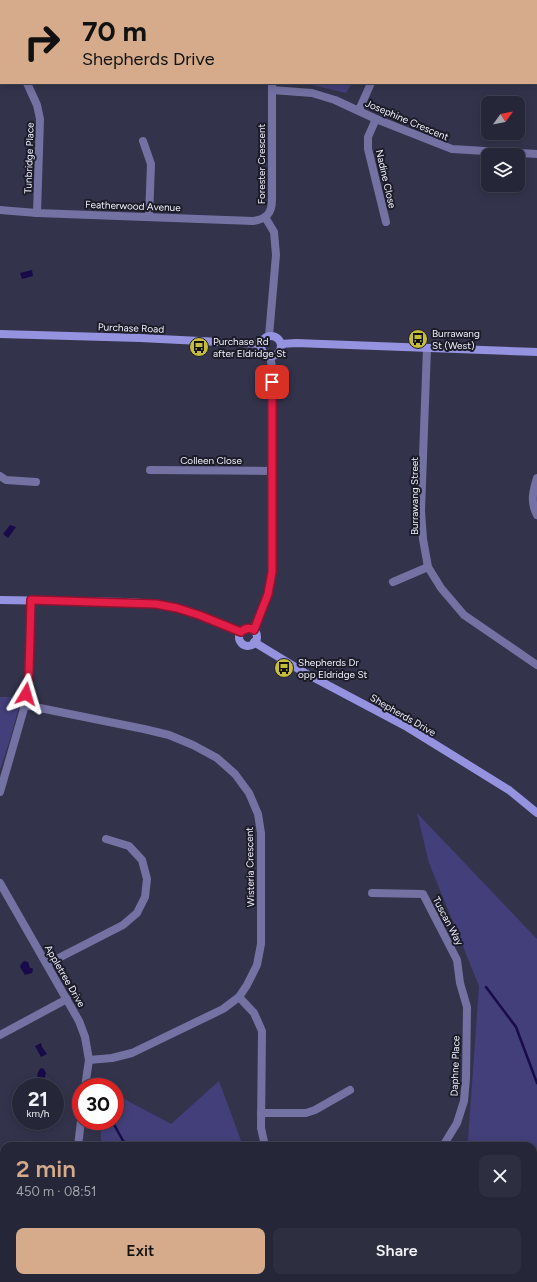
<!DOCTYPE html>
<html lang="en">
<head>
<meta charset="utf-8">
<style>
	:root { --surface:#262639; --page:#2e2e41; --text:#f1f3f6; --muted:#a4a5ae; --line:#424353; --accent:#d6ab8b }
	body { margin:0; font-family:Figtree,sans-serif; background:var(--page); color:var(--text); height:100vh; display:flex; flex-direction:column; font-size:15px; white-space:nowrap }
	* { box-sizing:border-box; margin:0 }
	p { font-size:13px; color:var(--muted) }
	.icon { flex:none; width:22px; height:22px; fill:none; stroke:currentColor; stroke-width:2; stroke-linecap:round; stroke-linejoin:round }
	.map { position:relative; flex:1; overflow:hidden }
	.drawer { position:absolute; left:0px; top:1142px; width:537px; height:140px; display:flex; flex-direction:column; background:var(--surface); border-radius:12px 12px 0 0; box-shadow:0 2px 10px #0003,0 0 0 1px var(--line) }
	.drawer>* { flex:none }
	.top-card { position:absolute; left:0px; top:0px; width:537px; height:84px; box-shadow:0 2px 10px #0003,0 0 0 1px var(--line); background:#d6ab8b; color:#111; overflow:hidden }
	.needle { width:26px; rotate:57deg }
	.buttons { position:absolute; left:481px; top:96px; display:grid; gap:8px }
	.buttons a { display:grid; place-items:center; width:44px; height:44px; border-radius:8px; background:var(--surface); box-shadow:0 2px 10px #0003,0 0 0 1px var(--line); font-size:20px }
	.speed { position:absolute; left:12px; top:1078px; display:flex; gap:8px; font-size:20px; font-weight:700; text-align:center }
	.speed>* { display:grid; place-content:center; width:52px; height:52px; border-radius:50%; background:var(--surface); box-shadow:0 2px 10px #0003,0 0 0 1px var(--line); line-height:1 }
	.speed small { font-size:10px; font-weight:400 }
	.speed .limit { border:6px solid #d22; background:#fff; color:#111 }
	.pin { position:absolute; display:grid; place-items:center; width:34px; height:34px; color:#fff; margin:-17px; border-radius:8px; box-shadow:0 2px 6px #0006 }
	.me { position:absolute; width:44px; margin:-22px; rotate:7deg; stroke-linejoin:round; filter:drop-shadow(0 0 3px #0008) }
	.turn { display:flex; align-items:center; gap:14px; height:84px; padding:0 16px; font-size:18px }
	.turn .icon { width:52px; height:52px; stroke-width:2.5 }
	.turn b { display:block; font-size:28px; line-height:34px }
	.round { display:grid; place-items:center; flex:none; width:42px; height:42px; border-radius:8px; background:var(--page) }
	.summary { display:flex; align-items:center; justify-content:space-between; height:68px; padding:0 16px }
	h1 { font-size:24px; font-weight:600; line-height:30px; color:var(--accent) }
	.button { display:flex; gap:8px; margin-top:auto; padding:8px 16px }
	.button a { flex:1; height:46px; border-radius:8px; background:var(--accent); color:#111; font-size:16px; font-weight:600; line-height:46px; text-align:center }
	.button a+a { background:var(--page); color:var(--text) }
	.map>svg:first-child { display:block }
</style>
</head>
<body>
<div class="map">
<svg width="537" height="1282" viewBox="0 0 537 1282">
	<rect width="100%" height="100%" fill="#33334c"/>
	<g fill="#433f7a">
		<path d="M293 0H400L399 1H293Z"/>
		<path d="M303 83H352L346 93Z"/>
		<path d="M0 697H19L20 703 11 736 0 770Z"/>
		<path d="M417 813 537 939V1282H0V1277L4 1276V1278H533V1146H464L468 1140 479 986 429 863Z"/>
		<path d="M219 1081 243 1146H101V1121H115V1094L171 1124Z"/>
	</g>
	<g fill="#190b49">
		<path d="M32 270 33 276 22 279 20 273Z"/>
		<path d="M10 525 16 527 8 538 3 534Z"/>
		<path d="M24 961 28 962 30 968H32L33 969 32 973 25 975 20 967 21 964Z"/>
		<path d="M41 1043 42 1047 47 1054 41 1057 35 1046Z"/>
		<path d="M41 1068 44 1069 46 1073 44 1080 39 1081C36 1076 37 1072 41 1068Z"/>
		<path d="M17 1098 18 1100H21V1112H15C13 1108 16 1105 14 1101Z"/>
	</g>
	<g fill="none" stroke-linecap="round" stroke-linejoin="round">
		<g stroke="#190b49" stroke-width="2.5">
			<path d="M348 1 349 0"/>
			<path d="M486 987 516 1027 537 1083"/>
			<path d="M112 1121 126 1146"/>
			<path d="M533 1253 537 1251"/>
			<path d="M200 1278 203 1282"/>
			<path d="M504 1282 506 1278"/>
		</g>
		<g stroke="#7372a3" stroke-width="8">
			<path d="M157 0V1"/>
			<path d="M273 1V0"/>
			<path d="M424 1 425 0"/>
			<path d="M0 42 1 41"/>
			<path d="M27 83 37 105 40 119 37 213"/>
			<path d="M272 90 312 93 335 100 376 119 452 149 537 154"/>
			<path d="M359 110 371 83"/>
			<path d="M376 119 368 137V149L386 222"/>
			<path d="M143 141 151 164 149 217"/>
			<path d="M0 210 37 213 253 221C267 219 272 213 272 199V83"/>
			<path d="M265 217 274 232 276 255 269 336"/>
			<path d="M427 348 421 511 423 539 428 567 441 588 464 615 537 665"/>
			<path d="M150 470 272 471"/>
			<path d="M0 476 6 480 36 482"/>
			<path d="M537 478C533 491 530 502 537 515"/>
			<path d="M393 582 428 567"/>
			<path d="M253 630 268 594 272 572V367L270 356"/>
			<path d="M25 705 144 729 169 735 193 745 217 758 235 774 249 793 258 814 261 833V944L257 965 247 985 239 997 223 1009 132 1053 112 1058 89 1060"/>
			<path d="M0 792 25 705 28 684 31 601"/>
			<path d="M0 883 79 1021 85 1037 89 1060 85 1087"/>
			<path d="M372 893 423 894 457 960 460 983 467 1007 466 1078 464 1101 457 1123 443 1146"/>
			<path d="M47 964 123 925 137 913 145 897 147 879 142 860 129 846 106 839"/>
			<path d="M239 997 254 1013 262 1031 261 1128 265 1146"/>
			<path d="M0 1035 67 999"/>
			<path d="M261 1113H306L315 1110 350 1090"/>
			<path d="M78 1146 81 1121"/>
			<path d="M2 1172H4"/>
			<path d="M0 1269 4 1268"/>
		</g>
		<g stroke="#9593e0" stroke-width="8">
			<path d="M0 334 140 338 261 344"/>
			<circle cx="271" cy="346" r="10"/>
			<path d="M281 344 296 343 537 352"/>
			<path d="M0 600 128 602 156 604 177 608 199 615 241 632"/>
			<circle cx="248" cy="637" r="9"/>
			<path d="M254 642 305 673 407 727 509 790 537 813"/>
		</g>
	</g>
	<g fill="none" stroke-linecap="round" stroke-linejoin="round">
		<g stroke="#92132f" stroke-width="10">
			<path id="route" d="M26 694 29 673 31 600 156 604 177 608 199 615 241 632C245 628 249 627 254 630L268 594 272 572V382"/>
		</g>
		<use href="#route" stroke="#e11d48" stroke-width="7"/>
	</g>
	<defs>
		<g id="bus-disc" transform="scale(1)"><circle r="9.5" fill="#c6bc3c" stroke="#1c1c28"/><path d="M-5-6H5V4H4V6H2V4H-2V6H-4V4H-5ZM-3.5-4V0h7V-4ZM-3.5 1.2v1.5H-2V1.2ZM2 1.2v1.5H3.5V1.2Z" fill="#111"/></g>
	</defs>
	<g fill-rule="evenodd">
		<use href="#bus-disc" x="418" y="339"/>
		<use href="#bus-disc" x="199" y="347"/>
		<use href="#bus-disc" x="284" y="668"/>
	</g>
	<g text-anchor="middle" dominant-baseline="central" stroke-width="4" stroke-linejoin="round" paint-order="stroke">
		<g font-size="10" fill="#eff0fd" stroke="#1c1c28">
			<text transform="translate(407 120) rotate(23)">Josephine Crescent</text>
			<text transform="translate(29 158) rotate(-88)">Tunbridge Place</text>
			<text transform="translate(261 164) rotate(-90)">Forester Crescent</text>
			<text transform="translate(386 179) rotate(77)">Nadine Close</text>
			<text transform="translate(133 206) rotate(2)">Featherwood Avenue</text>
			<text transform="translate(131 328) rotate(2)">Purchase Road</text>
			<text x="211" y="460">Colleen Close</text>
			<text transform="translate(414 496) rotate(-90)">Burrawang Street</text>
			<text transform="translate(403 715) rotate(30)">Shepherds Drive</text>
			<text transform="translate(250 867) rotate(-91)">Wisteria Crescent</text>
			<text transform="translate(448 921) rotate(62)">Tuscan Way</text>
			<text transform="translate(65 976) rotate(60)">Appletree Drive</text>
			<text transform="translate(455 1066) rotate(-88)">Daphne Place</text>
		</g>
		<g font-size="10" fill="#eff0fd" stroke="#1c1c28" text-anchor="start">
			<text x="432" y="333">Burrawang<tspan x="432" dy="12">St (West)</tspan></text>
			<text x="213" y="341">Purchase Rd<tspan x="213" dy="12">after Eldridge St</tspan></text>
			<text x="298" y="662">Shepherds Dr<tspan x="298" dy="12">opp Eldridge St</tspan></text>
		</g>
	</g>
</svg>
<div class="buttons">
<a><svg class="needle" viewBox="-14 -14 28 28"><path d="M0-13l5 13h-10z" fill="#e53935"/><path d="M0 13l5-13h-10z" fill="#a4a5ae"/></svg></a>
<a><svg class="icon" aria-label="layers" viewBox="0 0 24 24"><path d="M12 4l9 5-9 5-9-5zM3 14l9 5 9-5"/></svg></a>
</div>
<div class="speed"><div>21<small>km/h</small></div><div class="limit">30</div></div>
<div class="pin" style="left:272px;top:382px;background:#d93025"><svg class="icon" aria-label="arrive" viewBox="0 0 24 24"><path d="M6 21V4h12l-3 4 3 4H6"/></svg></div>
<svg class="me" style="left:26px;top:694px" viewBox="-20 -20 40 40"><path d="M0-17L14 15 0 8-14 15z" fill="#e11d48" stroke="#fff" stroke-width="4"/></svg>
<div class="top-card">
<div class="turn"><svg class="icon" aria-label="right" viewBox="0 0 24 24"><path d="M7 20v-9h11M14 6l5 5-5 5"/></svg><div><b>70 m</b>Shepherds Drive</div></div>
</div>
<section class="drawer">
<div class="summary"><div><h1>2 min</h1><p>450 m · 08:51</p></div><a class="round"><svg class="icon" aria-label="close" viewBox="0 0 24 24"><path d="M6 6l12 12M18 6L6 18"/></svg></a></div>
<div class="button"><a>Exit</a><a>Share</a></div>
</section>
</div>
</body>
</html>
